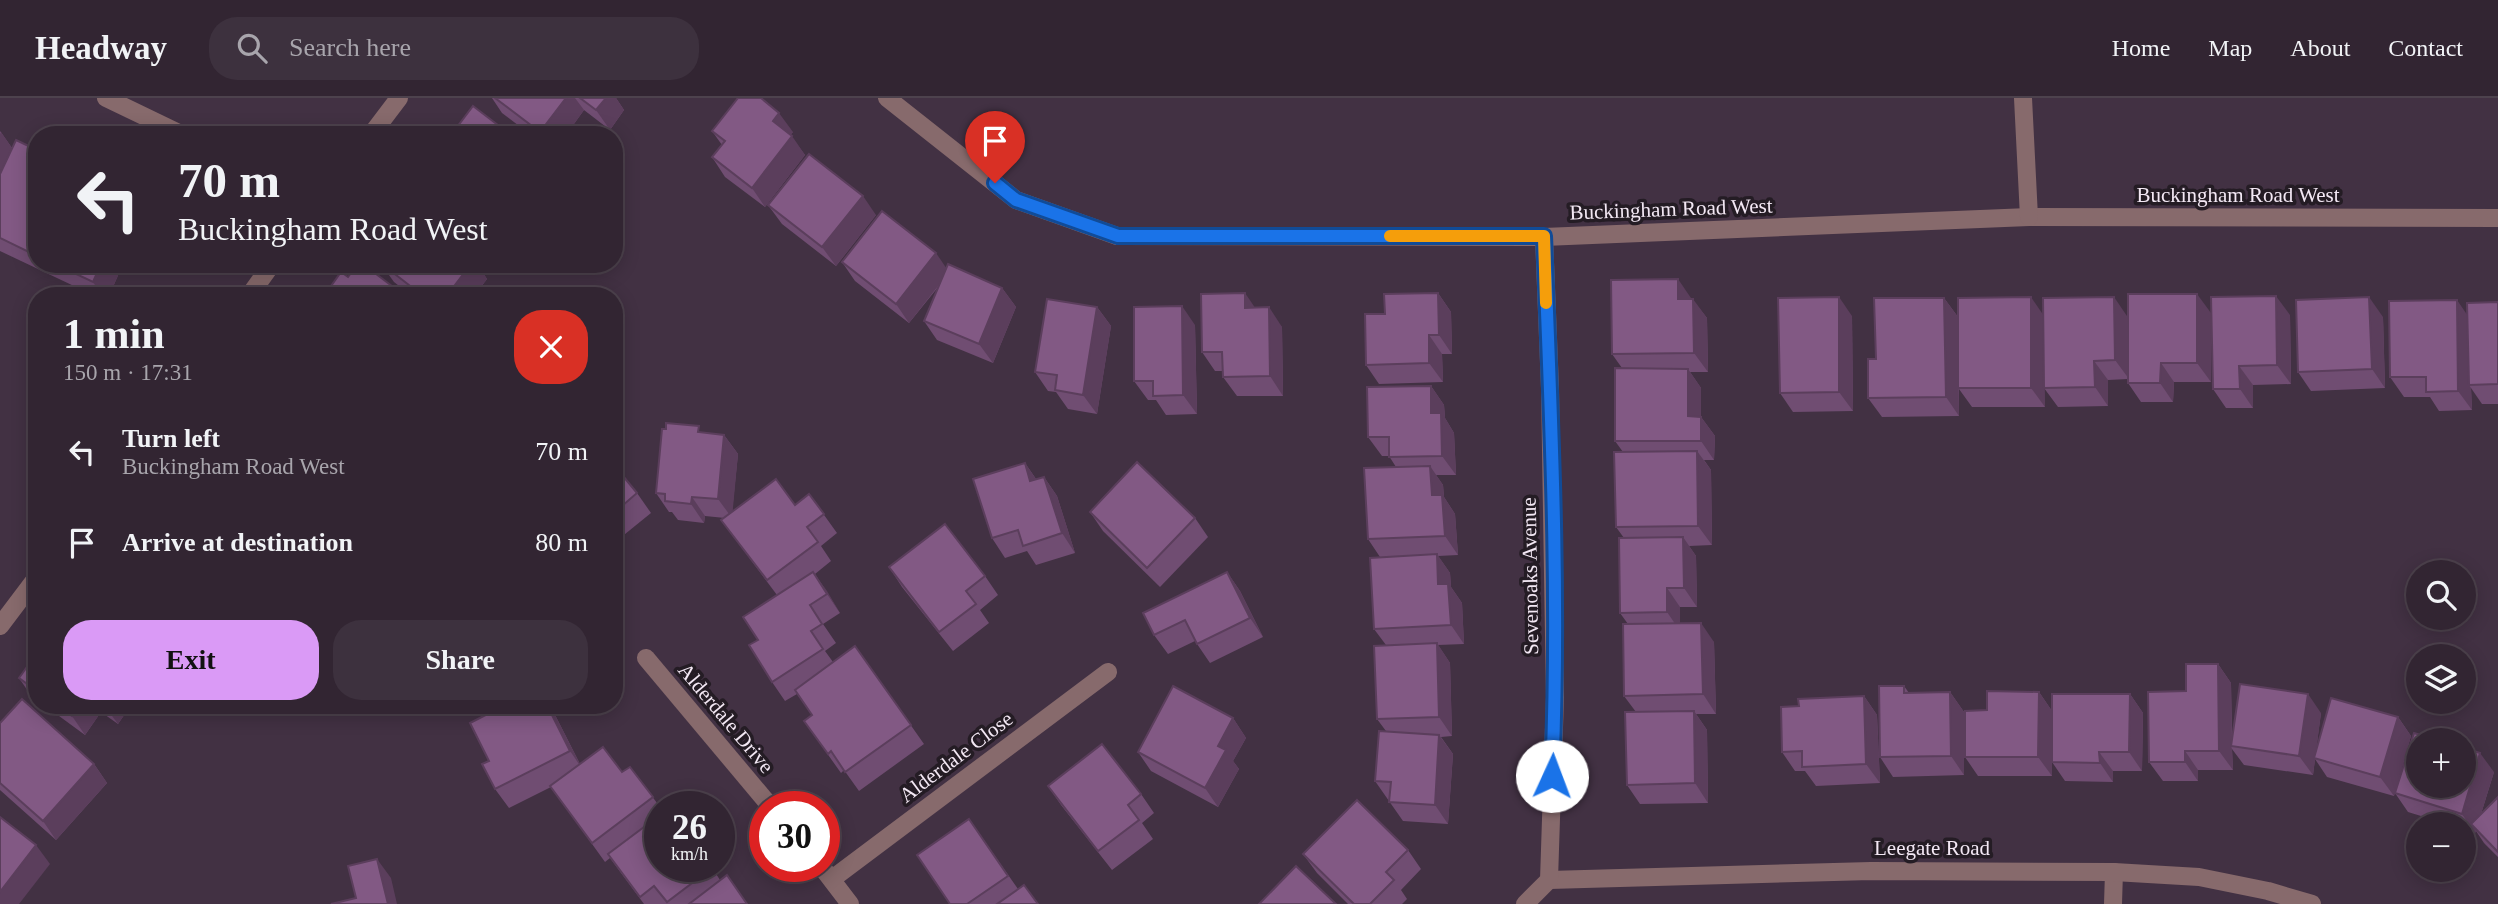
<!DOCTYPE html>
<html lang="en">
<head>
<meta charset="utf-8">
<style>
	:root { --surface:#322532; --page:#3d313e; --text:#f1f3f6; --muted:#a8a5ac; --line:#4d424d; --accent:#da9af6 }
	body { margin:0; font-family:"Times New Roman",serif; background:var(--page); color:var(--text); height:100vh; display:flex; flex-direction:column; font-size:26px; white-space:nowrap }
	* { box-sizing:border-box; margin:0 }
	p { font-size:23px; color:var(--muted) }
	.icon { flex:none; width:38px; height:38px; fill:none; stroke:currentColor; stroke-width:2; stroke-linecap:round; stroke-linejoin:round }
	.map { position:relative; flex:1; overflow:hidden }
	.drawer { position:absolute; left:28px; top:189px; width:595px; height:427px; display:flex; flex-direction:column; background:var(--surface); border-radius:28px; box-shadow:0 4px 18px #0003,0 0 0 2px var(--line) }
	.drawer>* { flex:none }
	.hud { position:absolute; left:28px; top:28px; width:595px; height:147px; border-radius:28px; box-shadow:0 4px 18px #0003,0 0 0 2px var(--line); background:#322532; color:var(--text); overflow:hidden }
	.controls { position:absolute; left:2406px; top:462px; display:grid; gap:14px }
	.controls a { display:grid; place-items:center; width:70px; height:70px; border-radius:50%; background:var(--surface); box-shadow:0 4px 18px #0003,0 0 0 2px var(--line); font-size:35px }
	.speed { position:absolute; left:644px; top:693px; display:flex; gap:14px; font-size:35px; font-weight:700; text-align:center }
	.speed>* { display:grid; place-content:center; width:91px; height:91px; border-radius:50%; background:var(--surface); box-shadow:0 4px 18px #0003,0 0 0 2px var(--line); line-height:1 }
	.speed small { font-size:18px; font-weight:400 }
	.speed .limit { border:10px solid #d22; background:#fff; color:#111 }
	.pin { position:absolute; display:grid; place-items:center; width:60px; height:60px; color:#fff; margin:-72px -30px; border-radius:50% 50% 50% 0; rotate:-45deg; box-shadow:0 0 7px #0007 }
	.pin .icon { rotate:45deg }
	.me { position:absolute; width:77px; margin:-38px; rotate:2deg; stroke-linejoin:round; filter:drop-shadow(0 0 5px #0008) }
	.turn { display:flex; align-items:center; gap:24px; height:147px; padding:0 35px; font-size:32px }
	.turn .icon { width:91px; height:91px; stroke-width:2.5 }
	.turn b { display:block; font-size:49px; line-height:60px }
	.round { display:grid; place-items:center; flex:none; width:74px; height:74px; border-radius:28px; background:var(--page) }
	.head { display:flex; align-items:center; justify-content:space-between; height:119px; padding:0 35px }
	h1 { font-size:42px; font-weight:800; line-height:52px }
	.cta { display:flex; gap:14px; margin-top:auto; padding:14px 35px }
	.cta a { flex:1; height:80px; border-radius:28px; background:var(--accent); color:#111; font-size:28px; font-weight:800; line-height:80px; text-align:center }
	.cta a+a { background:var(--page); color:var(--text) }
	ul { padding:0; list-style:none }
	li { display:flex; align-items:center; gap:21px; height:91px; padding:0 35px }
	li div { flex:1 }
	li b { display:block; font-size:26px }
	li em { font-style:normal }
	header { display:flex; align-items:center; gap:42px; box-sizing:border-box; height:98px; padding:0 35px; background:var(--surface); border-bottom:2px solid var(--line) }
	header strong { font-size:33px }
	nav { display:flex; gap:38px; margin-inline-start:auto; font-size:24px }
	.search { width:490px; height:63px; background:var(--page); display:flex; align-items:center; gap:18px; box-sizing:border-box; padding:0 24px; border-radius:28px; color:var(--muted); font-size:26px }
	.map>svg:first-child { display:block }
</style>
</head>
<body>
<header>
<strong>Headway</strong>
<div class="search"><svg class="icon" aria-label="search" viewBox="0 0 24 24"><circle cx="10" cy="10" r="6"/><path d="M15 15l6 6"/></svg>Search here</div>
<nav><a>Home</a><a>Map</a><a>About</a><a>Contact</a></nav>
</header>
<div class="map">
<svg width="2498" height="806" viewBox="0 0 2498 806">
	<rect width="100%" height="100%" fill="#423143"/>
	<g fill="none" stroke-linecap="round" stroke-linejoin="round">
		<path stroke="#876a6c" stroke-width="18" d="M2113 806 2114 774"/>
		<g stroke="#876a6c" stroke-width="18">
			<path d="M106 0 183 37"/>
			<path d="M887 0 1016 102 1117 138 1544 139 2029 119 2498 120"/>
			<path d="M2023 0 2029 119"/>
			<path d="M371 37 399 0"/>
			<path d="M249 198 272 166"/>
			<path d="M0 528 37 479"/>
			<path d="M646 560 771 709"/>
			<path d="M821 768 850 806"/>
			<path d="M832 781 1108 574"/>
			<path d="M1549 782 1871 773 2114 774 2199 779 2268 793 2312 806"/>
			<path d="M1525 806 1549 782 1555 599 1550 290 1544 139"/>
		</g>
	</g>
	<g fill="#704d72">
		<path d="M492 0H616L624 12 610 32 584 12 566 37H531L502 15Z"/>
		<path d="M0 33 12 50 37 52V166H123L109 198H95L0 153Z"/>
		<path d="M712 33 793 34 790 37 805 57 765 109 725 79 712 59 722 47Z"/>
		<path d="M768 107 876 117 836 168 782 126Z"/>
		<path d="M842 164 946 170 1002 190 1016 209 993 265 937 242 924 223 939 188 909 225 855 183Z"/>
		<path d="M381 166H477L487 181 474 198H412L394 184Z"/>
		<path d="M1438 195 1451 214 1452 256H1442L1443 284 1379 286 1366 267 1385 216Z"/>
		<path d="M1691 200 1707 220 1708 274H1690L1701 290V319L1715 338 1714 362H1704L1711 372 1712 447 1689 448 1696 458 1697 509H1680V526L1714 544 1716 616H1696L1707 632 1708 705 1640 706 1627 687 1636 614 1624 598 1628 526 1620 515 1624 440 1616 429 1623 354 1615 343 1622 270 1612 256Z"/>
		<path d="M1944 200 1958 219 2043 217 2127 218 2211 215V284H2174L2173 304H2141L2128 285V281L2108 282V308L2058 309 2044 290 2045 309H1972L1959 291V318L1882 319 1868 300 1876 261Z"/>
		<path d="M2498 204V306H2482L2471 290 2472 312 2439 313 2430 299H2404L2390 279 2467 217Z"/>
		<path d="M1097 209 1111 228 1097 316 1068 311 1056 294 1048 293 1035 274Z"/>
		<path d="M1255 210 1282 229 1283 298H1237L1223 279V273H1215L1202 254Z"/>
		<path d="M2290 217 2291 286 2253 287V310H2226L2213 291Z"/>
		<path d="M1852 218 1853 313 1793 314 1780 295Z"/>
		<path d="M2383 219 2385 290 2311 293 2298 274Z"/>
		<path d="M1195 227 1197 316 1166 317 1156 302H1148L1134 283Z"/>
		<path d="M1431 288 1444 307 1445 320 1454 335 1456 377H1436L1443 387 1444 399 1455 416 1458 457 1438 458 1450 475 1451 489 1462 505 1464 546 1438 547 1450 565 1452 638 1441 639 1453 656 1448 726 1403 723 1375 683 1386 633 1377 621 1386 547 1374 531 1380 459 1368 441 1396 369 1389 358H1382L1368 339Z"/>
		<path d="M703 335 724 337 738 356 732 414 795 407 809 396 837 435 821 448 831 463 815 476 840 515 823 526 836 545 825 553 833 564 855 548 924 646 859 693 844 672 841 675 804 623 812 617 797 596 785 603 772 584 758 542 777 497 721 422 725 420 705 418 704 425 678 422 672 414H669L656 395Z"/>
		<path d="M1025 365 1036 381 1044 379 1057 398 1075 455 1036 467 1027 453 1005 460 992 440Z"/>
		<path d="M614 367 637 395 651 415 614 445Z"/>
		<path d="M1090 414 1195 420 1208 439 1160 489 1103 433Z"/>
		<path d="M614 446 620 454 614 459Z"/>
		<path d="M889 469 985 478 998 497 980 512 989 525 953 553 902 489Z"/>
		<path d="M1227 474 1240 493 1263 539 1210 565 1195 543 1168 556 1154 537Z"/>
		<path d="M37 555V602L32 599 19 580Z"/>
		<path d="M2218 566 2231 585 2232 638 2321 615 2316 652 2398 619 2411 638 2394 698 2327 679 2315 661 2313 677 2244 667 2232 651 2233 672H2198V683H2163L2149 664 2186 593Z"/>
		<path d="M1904 588 1909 595 1950 594 1964 614V677L1893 679 1880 659Z"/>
		<path d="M2039 594 2052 613 2130 596 2143 615 2142 673H2113V684L2065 683 2052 664V632V678H1978L1965 659 1987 612Z"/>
		<path d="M1864 598 1877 617 1880 685 1816 688 1805 673H1795L1782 654 1799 608Z"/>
		<path d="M44 607H131L118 626 101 614 85 637Z"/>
		<path d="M550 607 580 666 622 674 630 669 660 709V768H711L720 782 747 806H644L610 760 605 764 551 689 509 710 495 691 489 663Z"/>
		<path d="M1233 620 1246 640 1233 663 1239 671 1218 709 1151 673 1138 654Z"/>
		<path d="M0 625 94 666 107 685 56 742 0 692Z"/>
		<path d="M2494 674 2481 716 2498 699V759L2484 745 2476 733 2475 735 2464 731V726H2447L2408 714 2395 695Z"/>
		<path d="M1048 688 1141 696 1154 715 1142 725 1153 741 1112 772 1061 707Z"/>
		<path d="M969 721 1018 791 1038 806H950Z"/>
		<path d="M1408 752 1421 771 1401 792 1407 801 1402 806H1348L1317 775 1303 756Z"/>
	</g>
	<g fill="#5b3e5c">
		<path d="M566 0H575L584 12 566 37H541L540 34Z"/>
		<path d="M606 0H616L624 12 610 32 596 12Z"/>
		<path d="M779 15 793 34 787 42 773 23Z"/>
		<path d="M1 34 14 53 0 83V36Z"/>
		<path d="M792 38 805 57 765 109 752 90Z"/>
		<path d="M863 98 876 117 836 168 822 149Z"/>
		<path d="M936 155 949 174 909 225 896 206Z"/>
		<path d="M101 166H123L109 198H102L93 184Z"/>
		<path d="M471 166H477L487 181 474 198H462L455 187Z"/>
		<path d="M1678 181 1691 200V220L1678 201Z"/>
		<path d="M1002 190 1016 209 993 265 979 246Z"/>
		<path d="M1245 195 1258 214 1245 210Z"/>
		<path d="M1438 195 1451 214 1452 256 1439 237Z"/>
		<path d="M2197 196 2211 215V284L2197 265Z"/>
		<path d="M2276 198 2290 217 2291 286 2277 267Z"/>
		<path d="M1839 199 1852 218 1853 313 1839 294Z"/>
		<path d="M2031 199 2044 218 2045 309 2031 290Z"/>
		<path d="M2114 199 2127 218 2129 281 2115 262Z"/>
		<path d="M2369 199 2383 219 2385 290 2372 271Z"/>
		<path d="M1944 200 1958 219 1959 318 1946 299Z"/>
		<path d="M1693 201 1707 220 1708 274 1694 255Z"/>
		<path d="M2457 202 2470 221 2469 287 2471 290 2472 312 2458 293Z"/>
		<path d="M1182 208 1195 227 1197 316 1183 297Z"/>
		<path d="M1097 209 1111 228 1097 316 1083 297Z"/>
		<path d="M1269 209 1282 229 1283 298 1270 278Z"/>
		<path d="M1429 237 1442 256 1443 284 1429 265Z"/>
		<path d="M2094 263 2108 282V308L2095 289Z"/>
		<path d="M2161 265 2174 284 2173 304 2160 285Z"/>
		<path d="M2239 268 2253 287V310L2240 291Z"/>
		<path d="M1688 271 1701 290V319L1715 338 1714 362 1701 343 1688 318Z"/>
		<path d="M1431 288 1444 307 1445 320 1454 335 1456 377 1442 358 1431 315Z"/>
		<path d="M724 337 738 356 732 420 718 401Z"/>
		<path d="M1697 353 1711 372 1712 447 1698 428Z"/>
		<path d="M1025 365 1038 384 1030 383Z"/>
		<path d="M1430 368 1443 387 1444 399 1455 416 1458 457 1445 438 1432 397Z"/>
		<path d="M1044 379 1057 398 1075 455 1062 435Z"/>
		<path d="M692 399 705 418 704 425 691 406Z"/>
		<path d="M1683 439 1696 458 1697 509 1684 490Z"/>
		<path d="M1437 456 1450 475 1451 489 1462 505 1464 546 1451 527 1438 486Z"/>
		<path d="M813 474 827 493 840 515 827 496Z"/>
		<path d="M1227 474 1240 493 1263 539 1250 520Z"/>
		<path d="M1667 490 1680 509V533L1667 514Z"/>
		<path d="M1701 525 1714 544 1716 616 1703 596Z"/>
		<path d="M1437 545 1450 565 1452 638 1439 619Z"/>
		<path d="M2218 566 2231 585 2232 648H2231L2232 651 2233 672 2219 653Z"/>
		<path d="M1950 594 1964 614V677L1951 658Z"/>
		<path d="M2039 594 2052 613V678L2038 659Z"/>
		<path d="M2130 596 2143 615 2142 673 2129 654Z"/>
		<path d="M2308 596 2321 615 2313 677 2299 658Z"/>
		<path d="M1864 598 1877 617 1880 685 1866 666Z"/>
		<path d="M79 607H96L101 614 85 637 72 618Z"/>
		<path d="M104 607H131L118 626Z"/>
		<path d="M547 607H550L583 672 570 653Z"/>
		<path d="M1694 613 1707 632 1708 705 1695 685Z"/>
		<path d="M2398 619 2411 638 2394 698 2380 679Z"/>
		<path d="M1233 620 1246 640 1233 663 1239 671 1218 709 1205 690 1218 648Z"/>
		<path d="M1439 637 1453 656 1448 726 1435 707Z"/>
		<path d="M2185 653 2198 672V683L2185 664Z"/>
		<path d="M2099 654 2113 673V684L2100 665Z"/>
		<path d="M2480 655 2494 674 2476 732 2471 726 2476 733 2475 735 2462 716Z"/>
		<path d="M94 666 107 685 56 742 43 723Z"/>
		<path d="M36 747 50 766 19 806H0V794Z"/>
		<path d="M377 761 391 780 397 806H388Z"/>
	</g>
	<g fill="#825984" stroke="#5b3e5c" stroke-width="2">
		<path d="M495 0H566L540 34Z"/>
		<path d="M580 0H606L596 12Z"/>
		<path d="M738 0H761L779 15 773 23 792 38 752 90 712 59 725 43 712 33Z"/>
		<path d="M473 8 511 37H451Z"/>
		<path d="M16 42 37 52V158L0 140V76Z"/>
		<path d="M809 56 863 98 822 149 768 107Z"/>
		<path d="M882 113 936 155 896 206 842 164Z"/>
		<path d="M55 166H101L93 184Z"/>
		<path d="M358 166H363L405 198H324L341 174 348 179Z"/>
		<path d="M382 166H471L455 187 465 194 462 198H423Z"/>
		<path d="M948 166 1002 190 979 246 924 223Z"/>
		<path d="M1678 181V201H1693L1694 255 1612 256 1611 182Z"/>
		<path d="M1245 195V210L1269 209 1270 278 1223 279 1222 254H1202L1201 196Z"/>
		<path d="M1438 195 1439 237H1429V265L1366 267 1365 216H1385L1384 196Z"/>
		<path d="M2128 196H2197V265H2161L2160 285H2128Z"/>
		<path d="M2276 198 2277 267 2239 268 2240 291H2213L2211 199Z"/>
		<path d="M1839 199V294L1780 295 1778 200Z"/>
		<path d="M2031 199V290H1958V200Z"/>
		<path d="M2114 199 2115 262 2094 263 2095 289 2044 290 2043 200Z"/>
		<path d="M2369 199 2372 271 2298 274 2296 202Z"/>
		<path d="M1874 200H1944L1946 299 1868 300V261H1876Z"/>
		<path d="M1047 201 1097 209 1083 297 1055 292 1057 277 1035 274Z"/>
		<path d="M2457 202 2458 293 2426 294V279H2390L2389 203Z"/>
		<path d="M2498 204V286L2469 287 2467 205Z"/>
		<path d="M1182 208 1183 297 1153 298V283H1134V209Z"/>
		<path d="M1615 270 1688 271V318L1701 319V343H1615Z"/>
		<path d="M1431 288V315H1441L1442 358 1389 359V339H1368L1367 289Z"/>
		<path d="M666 325 699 328 698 334 724 337 718 401 692 399 691 406 665 403V396L656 395 662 331H666Z"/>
		<path d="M1697 353 1698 428 1616 429 1614 354Z"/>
		<path d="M1137 364 1195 420 1147 470 1090 414Z"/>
		<path d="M1025 365 1030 383 1044 379 1062 435 1023 448 1018 432 992 440 973 381Z"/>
		<path d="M614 367 637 395 614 415Z"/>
		<path d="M1430 368 1432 397H1442L1445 438 1368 441 1364 370Z"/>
		<path d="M776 381 795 407 809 396 824 416 807 429 818 444 767 482 721 422Z"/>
		<path d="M945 426 985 478 966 493 976 506 939 534 889 469Z"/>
		<path d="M1683 439 1684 490H1667V514L1620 515 1619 440Z"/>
		<path d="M1437 456 1438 486H1448L1451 527 1374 531 1370 460Z"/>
		<path d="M813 474 827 496 810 507 822 526 811 533 823 551 772 584 749 547 758 542 743 519Z"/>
		<path d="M1227 474 1250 520 1197 546 1185 522 1154 537 1143 515Z"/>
		<path d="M1701 525 1703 596 1624 598 1623 526Z"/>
		<path d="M1437 545 1439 619 1377 621 1374 548Z"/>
		<path d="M855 548 911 627 845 674 831 653 828 656 804 623 812 617 795 592Z"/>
		<path d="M37 555V593L19 580Z"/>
		<path d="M2186 566H2218L2219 653H2185V664H2149L2148 594 2186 593Z"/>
		<path d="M2240 586 2308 596 2299 658 2231 648Z"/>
		<path d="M1173 588 1233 620 1218 648 1226 652 1205 690 1138 654Z"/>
		<path d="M1879 588H1904V595L1950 594 1951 658 1880 659Z"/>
		<path d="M1987 593 2039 594 2038 659H1965V613L1987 612Z"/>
		<path d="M2052 596H2130L2129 654H2099L2100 665 2052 664Z"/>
		<path d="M1864 598 1866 666 1802 669V653L1782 654 1781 609 1799 608 1798 601Z"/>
		<path d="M2331 600 2398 619 2380 679 2314 660Z"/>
		<path d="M22 601 94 666 43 723 0 685V625Z"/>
		<path d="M57 607H79L72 618Z"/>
		<path d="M505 607H547L570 653 495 691 482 666 489 663 470 625Z"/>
		<path d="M1694 613 1695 685 1627 687 1625 614Z"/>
		<path d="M1379 633 1439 637 1435 707 1389 704 1391 684 1375 683Z"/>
		<path d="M2414 635 2437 642H2418V688H2464V650L2480 655 2462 716 2395 695Z"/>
		<path d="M1102 646 1141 696 1128 707 1139 722 1098 753 1048 688Z"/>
		<path d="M603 649 622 674 630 669 653 699 592 745 550 688Z"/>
		<path d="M2498 699V754L2471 726Z"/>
		<path d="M1357 702 1408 752 1386 774 1394 782 1370 806H1354L1303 756Z"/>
		<path d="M660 717V768H711L712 770 667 804 654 788 640 799 608 756Z"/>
		<path d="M0 719 36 747 0 794Z"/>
		<path d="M969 721 1008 778 967 806H950L917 757Z"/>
		<path d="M377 761 388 806H331L356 800 348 768Z"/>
		<path d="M1296 768 1336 806H1259Z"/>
		<path d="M727 777 747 806H689Z"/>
		<path d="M1024 787 1038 806H997Z"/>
	</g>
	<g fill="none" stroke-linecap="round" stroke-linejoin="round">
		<g stroke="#114b97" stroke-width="18">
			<path id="route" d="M995 85 1016 102 1118 138H1544C1551 318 1560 498 1552 678"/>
		</g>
		<use href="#route" stroke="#1a73e8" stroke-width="12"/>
		<path stroke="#f59e0b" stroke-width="12" d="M1390 138H1544L1546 205"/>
	</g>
	<g text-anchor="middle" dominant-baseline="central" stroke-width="7" stroke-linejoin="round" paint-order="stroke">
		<g font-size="21" fill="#f3e8f4" stroke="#241c24">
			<text x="2238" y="97">Buckingham Road West</text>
			<text transform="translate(1671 111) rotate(-2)">Buckingham Road West</text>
			<text transform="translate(1530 478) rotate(-91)">Sevenoaks Avenue</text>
			<text transform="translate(726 620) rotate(50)">Alderdale Drive</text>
			<text transform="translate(956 659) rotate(-37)">Alderdale Close</text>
			<text x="1932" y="750">Leegate Road</text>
		</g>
	</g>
</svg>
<div class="controls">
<a><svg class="icon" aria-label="search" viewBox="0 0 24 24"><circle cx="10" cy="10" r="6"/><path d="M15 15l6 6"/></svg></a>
<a><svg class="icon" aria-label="layers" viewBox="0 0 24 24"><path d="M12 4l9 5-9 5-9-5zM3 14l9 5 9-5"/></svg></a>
<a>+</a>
<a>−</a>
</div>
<div class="speed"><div>26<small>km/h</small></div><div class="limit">30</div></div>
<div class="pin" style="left:995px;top:85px;background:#d93025"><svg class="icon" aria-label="arrive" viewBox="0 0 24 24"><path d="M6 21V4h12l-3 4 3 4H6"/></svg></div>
<svg class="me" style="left:1552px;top:678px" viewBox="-20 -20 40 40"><circle r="19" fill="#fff"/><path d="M0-13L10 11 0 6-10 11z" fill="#1a73e8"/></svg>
<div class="hud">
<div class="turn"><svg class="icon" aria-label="left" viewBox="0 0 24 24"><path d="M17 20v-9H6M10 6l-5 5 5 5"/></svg><div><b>70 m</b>Buckingham Road West</div></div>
</div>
<section class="drawer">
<div class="head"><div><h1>1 min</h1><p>150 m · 17:31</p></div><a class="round" style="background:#d93025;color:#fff"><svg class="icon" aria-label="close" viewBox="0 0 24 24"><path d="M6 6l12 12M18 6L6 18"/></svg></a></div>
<ul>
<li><svg class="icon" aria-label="left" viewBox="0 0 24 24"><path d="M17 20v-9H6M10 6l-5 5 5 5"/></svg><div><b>Turn left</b><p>Buckingham Road West</p></div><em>70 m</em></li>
<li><svg class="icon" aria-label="arrive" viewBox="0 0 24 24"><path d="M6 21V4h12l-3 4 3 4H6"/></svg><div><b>Arrive at destination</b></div><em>80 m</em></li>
</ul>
<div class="cta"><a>Exit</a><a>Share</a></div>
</section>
</div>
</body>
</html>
